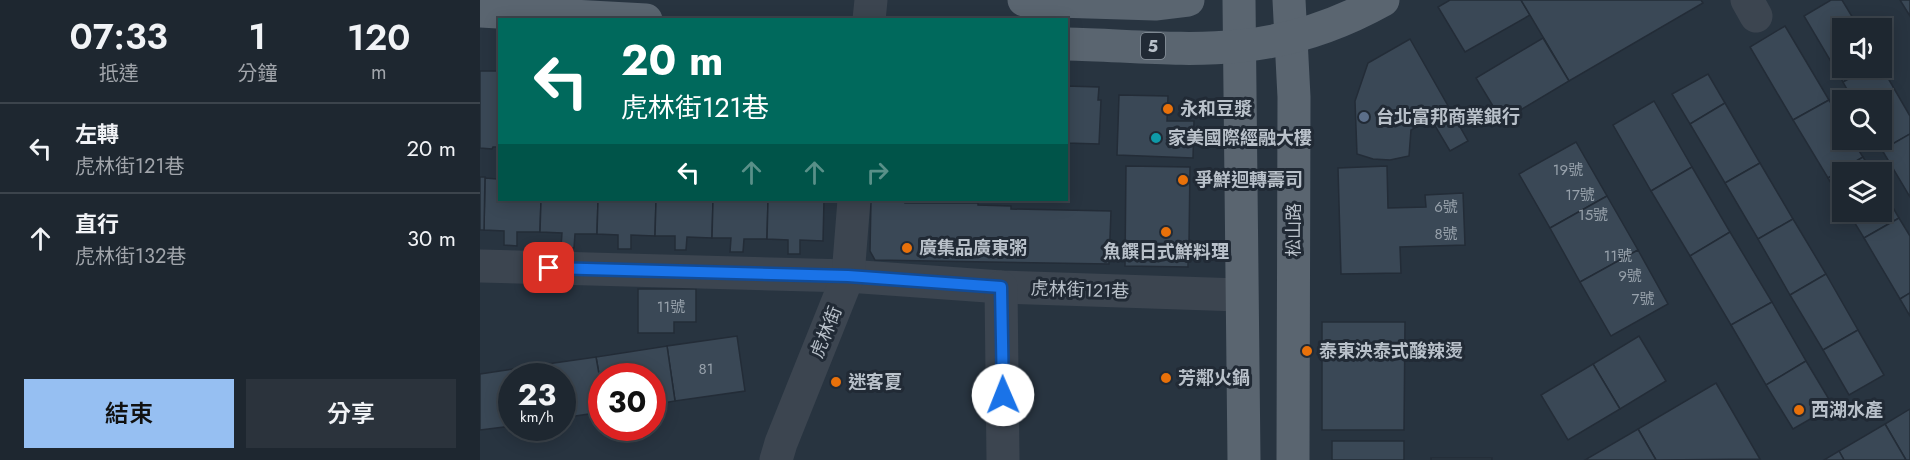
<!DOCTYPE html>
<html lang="zh-TW">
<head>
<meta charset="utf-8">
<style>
	:root { --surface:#1e2730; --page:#2b333c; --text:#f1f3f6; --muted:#a1a5ab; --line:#3c444c; --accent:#96bff2 }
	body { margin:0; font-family:Jost,"Noto Sans TC",sans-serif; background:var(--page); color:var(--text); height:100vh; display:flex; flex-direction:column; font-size:22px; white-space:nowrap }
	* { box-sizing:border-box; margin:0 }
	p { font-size:20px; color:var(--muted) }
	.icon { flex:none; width:33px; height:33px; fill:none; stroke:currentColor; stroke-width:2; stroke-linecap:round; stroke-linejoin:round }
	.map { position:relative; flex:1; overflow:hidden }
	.drawer { display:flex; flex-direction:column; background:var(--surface); width:480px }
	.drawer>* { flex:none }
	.hud { position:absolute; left:18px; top:18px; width:570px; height:183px; border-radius:0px; box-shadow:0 3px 15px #0003,0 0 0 2px var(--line); background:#00695c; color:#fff; overflow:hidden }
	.fabs { position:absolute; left:1352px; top:18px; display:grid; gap:12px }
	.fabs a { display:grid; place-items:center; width:60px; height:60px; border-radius:0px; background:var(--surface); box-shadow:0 3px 15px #0003,0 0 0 2px var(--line); font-size:30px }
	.speed { position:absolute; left:18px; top:363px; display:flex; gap:12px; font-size:30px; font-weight:700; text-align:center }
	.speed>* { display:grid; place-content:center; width:78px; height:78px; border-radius:50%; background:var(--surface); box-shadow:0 3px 15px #0003,0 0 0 2px var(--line); line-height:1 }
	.speed small { font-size:15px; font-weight:400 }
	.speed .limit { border:9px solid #d22; background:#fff; color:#111 }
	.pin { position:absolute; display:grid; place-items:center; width:51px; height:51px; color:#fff; margin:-26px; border-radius:12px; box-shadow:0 3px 9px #0006 }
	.me { position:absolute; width:66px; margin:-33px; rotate:359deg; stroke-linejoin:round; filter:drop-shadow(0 0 4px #0008) }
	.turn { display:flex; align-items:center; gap:21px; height:126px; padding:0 24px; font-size:27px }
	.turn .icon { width:78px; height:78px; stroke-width:2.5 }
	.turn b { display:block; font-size:42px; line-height:51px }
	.lanes { display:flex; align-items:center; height:57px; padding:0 24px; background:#0003; justify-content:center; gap:30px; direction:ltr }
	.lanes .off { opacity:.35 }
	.eta { display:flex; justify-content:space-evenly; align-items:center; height:102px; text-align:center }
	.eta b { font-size:36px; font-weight:600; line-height:42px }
	.primary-button { display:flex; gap:12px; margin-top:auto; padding:12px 24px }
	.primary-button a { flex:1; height:69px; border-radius:0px; background:var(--accent); color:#111; font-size:24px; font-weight:600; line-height:69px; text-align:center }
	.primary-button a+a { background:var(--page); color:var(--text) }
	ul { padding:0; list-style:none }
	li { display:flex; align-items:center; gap:18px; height:90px; padding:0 24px; border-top:2px solid var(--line) }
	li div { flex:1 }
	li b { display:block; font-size:22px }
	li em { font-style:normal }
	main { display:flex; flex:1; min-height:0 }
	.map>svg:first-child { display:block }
</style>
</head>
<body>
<main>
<section class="drawer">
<div class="eta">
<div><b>07:33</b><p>抵達</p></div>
<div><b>1</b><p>分鐘</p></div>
<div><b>120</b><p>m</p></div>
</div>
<ul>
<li><svg class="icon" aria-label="left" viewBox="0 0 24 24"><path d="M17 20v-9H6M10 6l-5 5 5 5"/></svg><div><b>左轉</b><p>虎林街121巷</p></div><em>20 m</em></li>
<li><svg class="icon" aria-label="ahead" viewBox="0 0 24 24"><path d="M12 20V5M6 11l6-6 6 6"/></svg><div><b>直行</b><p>虎林街132巷</p></div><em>30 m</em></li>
</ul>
<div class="primary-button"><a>結束</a><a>分享</a></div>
</section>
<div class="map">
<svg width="1430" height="460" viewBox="0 0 1430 460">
	<rect width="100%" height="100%" fill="#283440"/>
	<g fill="#3a4856" stroke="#232c37" stroke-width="1.5">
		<path d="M970 0H1041L1050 15 985 52 958 7Z"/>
		<path d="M1041 0H1221L1223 3 1089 81Z"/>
		<path d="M1351 0H1362L1379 28H1362V68H1388L1363 82 1324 16Z"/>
		<path d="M1420 0H1430V16Z"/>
		<path d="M1305 26 1349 100 1313 120 1270 47Z"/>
		<path d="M1063 38 1089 81 1022 121 996 78Z"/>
		<path d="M930 39 988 141 970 151 951 119 931 130 929 156 910 160 893 159 877 154 875 101 888 63Z"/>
		<path d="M1401 66 1430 116V134L1402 150 1396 140H1401V100H1373L1363 82 1388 68Z"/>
		<path d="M0 71H20V147H13L12 149 0 148Z"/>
		<path d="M1228 74 1245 103 1210 124 1192 94Z"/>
		<path d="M586 86 619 87 618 100H621L619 144 586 143Z"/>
		<path d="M639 95 688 96 687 121H714L713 158 637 155Z"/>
		<path d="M1349 100 1362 122V140H1372L1383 157 1348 178 1313 120Z"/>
		<path d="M1174 101 1212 167 1171 191 1133 125Z"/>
		<path d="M1245 103 1280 163 1245 183 1210 124Z"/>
		<path d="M1430 134V197L1402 150Z"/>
		<path d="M1096 142 1127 196 1070 228 1039 174Z"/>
		<path d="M1383 157 1392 172H1362V202L1348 178Z"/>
		<path d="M1280 163 1313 219 1278 239 1245 183Z"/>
		<path d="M18 165H20V200H61L60 232H37V246L24 245V231L4 230 5 178 17 179Z"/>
		<path d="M646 166 710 167 709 242 704 241V248H708V267L645 266Z"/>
		<path d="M907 166 908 208 946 207 945 195 983 193 985 245 920 247 921 273 861 274 858 168Z"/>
		<path d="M1212 167 1250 232 1210 256 1171 191Z"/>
		<path d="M0 177H5L4 230H0Z"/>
		<path d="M1401 187 1419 218 1384 238 1368 212H1401Z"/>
		<path d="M1127 196 1158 250 1100 282 1070 228Z"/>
		<path d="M61 200H118L117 234H95L94 248 81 247 82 233 60 232Z"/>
		<path d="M118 200H176L175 236 151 235V249H138V235L117 234Z"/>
		<path d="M176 200H233L232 238 207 237 206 250H195V236H175Z"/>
		<path d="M233 200H288L287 239H264L263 252H250L251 238H232Z"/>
		<path d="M288 200H344L343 241 320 240V254H308V240L287 239Z"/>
		<path d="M391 200H425V203H498V205L531 206V209L631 211 629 264 395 260 390 251Z"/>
		<path d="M1419 218 1430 236V293L1420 299 1384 238Z"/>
		<path d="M1313 219 1346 274 1310 295 1278 239Z"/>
		<path d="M1250 232 1292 302 1251 325 1210 256Z"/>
		<path d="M1158 250 1188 304 1131 336 1100 282Z"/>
		<path d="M1346 274 1378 330 1343 350 1310 295Z"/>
		<path d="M158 289H216V322H194V333H158Z"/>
		<path d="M1430 293V316L1420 299Z"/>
		<path d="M1292 302 1326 361 1286 385 1251 325Z"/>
		<path d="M842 322H925L924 430H842Z"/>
		<path d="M1378 330 1404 375 1369 395 1343 350Z"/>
		<path d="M257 336 265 391 195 401 187 346Z"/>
		<path d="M1159 336 1186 381 1140 409 1113 364Z"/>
		<path d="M187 346 195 401 172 405V376H122V391L116 357Z"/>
		<path d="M116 357 122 391V412L82 418V376H47L46 367Z"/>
		<path d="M1326 361 1353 406 1313 429 1286 385Z"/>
		<path d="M1113 364 1140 409 1088 440 1061 395Z"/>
		<path d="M46 367 47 376H32V426L0 430V374Z"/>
		<path d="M1236 383 1280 459 1176 460 1158 429Z"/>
		<path d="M1430 409V460H1426L1405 424Z"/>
		<path d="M1405 424 1426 460H1364L1359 451Z"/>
		<path d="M1158 429 1176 460H1105Z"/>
		<rect x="852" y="441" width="72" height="19"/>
		<path d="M1359 451 1364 460H1344Z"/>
		<rect x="951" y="458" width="61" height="2"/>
	</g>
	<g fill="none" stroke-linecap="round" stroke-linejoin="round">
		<g stroke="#3c4550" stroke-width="33">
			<path d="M1267 0 1276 16"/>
			<path d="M389 20 391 0"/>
			<path d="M0 266 368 276 521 287 760 295"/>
			<path d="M521 287 523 460"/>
			<path d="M296 460 301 443 368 276 374 200"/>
		</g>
		<g stroke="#5a6570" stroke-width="33">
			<path d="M544 0 675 4 708 0"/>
			<path d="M759 0C762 153 761 307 764 460"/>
			<path d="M809 0 814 97 813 460"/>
			<path d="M0 11 166 20"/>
			<path d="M586 44C644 45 703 52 760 46 810 41 860 24 903 0"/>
		</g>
	</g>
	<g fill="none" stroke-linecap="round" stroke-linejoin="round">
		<g stroke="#114b97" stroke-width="15">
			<path id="route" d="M69 268 368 276 521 287 523 395"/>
		</g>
		<use href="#route" stroke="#1a73e8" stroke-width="10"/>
	</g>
	<g fill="#e8710a" stroke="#212a35" stroke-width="2">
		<circle cx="688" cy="109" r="6"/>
		<circle cx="703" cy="180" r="6"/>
		<circle cx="686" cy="232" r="6"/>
		<circle cx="427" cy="248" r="6"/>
		<circle cx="827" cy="351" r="6"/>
		<circle cx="686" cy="378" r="6"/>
		<circle cx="356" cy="382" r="6"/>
		<circle cx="1319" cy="410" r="6"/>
	</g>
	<circle fill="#5c6f8a" stroke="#212a35" stroke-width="2" cx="884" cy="117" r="6"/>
	<circle fill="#0f9aa8" stroke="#212a35" stroke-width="2" cx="676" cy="138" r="6"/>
	<g text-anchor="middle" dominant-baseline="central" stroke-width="6" stroke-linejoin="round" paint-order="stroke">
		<g font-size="15" fill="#97a1ab">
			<text x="1088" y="170">19號</text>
			<text x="1100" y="195">17號</text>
			<text x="966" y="207">6號</text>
			<text x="1113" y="215">15號</text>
			<text x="966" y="234">8號</text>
			<text x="1138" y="256">11號</text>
			<text x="1150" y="276">9號</text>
			<text x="1163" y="299">7號</text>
			<text x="191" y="307">11號</text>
			<text x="226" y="369">81</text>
		</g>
		<rect fill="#212a35" stroke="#8b949d" stroke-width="1.5" x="661" y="33" width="24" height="26" rx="4.5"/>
		<g font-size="16" font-weight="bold" fill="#b9c1ca">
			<text x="673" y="46">5</text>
		</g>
		<g font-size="18" font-weight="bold" fill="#b9c1ca" stroke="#212a35" text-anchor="start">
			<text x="700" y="109">永和豆漿</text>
			<text x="896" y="117">台北富邦商業銀行</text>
			<text x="688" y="138">家美國際經融大樓</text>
			<text x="715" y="180">爭鮮迴轉壽司</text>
			<text x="439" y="248">廣集品廣東粥</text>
			<text x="686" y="252" text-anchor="middle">魚饌日式鮮料理</text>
			<text x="839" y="351">泰東泱泰式酸辣燙</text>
			<text x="698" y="378">芳鄰火鍋</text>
			<text x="368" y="382">迷客夏</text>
			<text x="1331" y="410">西湖水產</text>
		</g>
		<g font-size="18" fill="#b9c1ca" stroke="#212a35">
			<text transform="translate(814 230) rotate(-90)">松山路</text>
			<text transform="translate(600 290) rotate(2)">虎林街121巷</text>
			<text transform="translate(346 332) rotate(-68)">虎林街</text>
		</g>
	</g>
</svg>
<div class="fabs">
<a><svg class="icon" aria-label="sound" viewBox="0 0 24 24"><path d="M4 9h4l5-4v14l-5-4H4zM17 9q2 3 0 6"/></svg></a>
<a><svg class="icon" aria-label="search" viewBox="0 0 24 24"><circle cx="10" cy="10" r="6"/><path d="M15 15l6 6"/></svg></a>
<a><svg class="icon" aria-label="layers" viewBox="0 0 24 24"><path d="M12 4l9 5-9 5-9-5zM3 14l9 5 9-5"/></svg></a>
</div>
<div class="speed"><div>23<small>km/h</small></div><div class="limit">30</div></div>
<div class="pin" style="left:69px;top:268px;background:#d93025"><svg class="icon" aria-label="arrive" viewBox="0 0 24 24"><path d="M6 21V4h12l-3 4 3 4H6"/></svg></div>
<svg class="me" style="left:523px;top:395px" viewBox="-20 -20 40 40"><circle r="19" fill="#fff"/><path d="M0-13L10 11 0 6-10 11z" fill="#1a73e8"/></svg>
<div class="hud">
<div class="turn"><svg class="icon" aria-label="left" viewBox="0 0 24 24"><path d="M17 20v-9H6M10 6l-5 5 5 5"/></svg><div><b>20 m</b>虎林街121巷</div></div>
<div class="lanes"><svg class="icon" aria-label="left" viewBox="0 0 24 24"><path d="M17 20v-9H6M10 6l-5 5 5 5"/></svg><svg class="icon off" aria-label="ahead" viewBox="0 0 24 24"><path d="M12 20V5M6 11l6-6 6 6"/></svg><svg class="icon off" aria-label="ahead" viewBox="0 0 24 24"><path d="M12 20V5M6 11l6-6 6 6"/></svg><svg class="icon off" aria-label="right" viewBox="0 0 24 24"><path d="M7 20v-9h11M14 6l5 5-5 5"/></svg></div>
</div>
</div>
</main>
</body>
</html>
